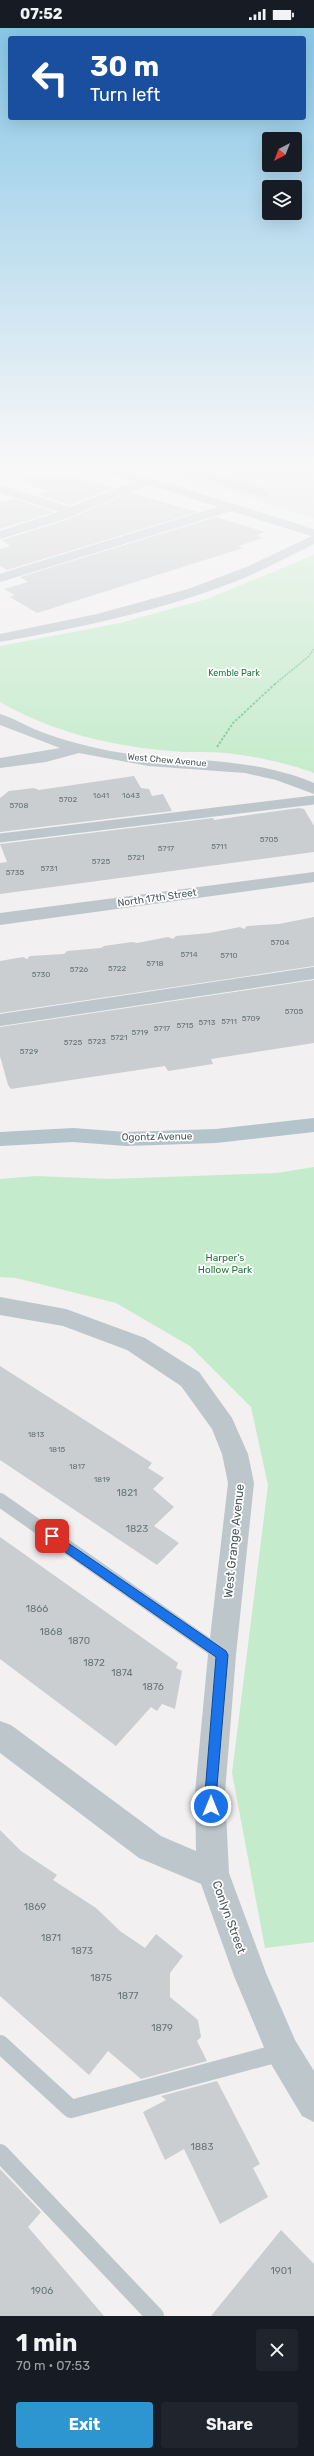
<!DOCTYPE html>
<html lang="en">
<head>
<meta charset="utf-8">
<style>
	:root { --surface:#171b24; --page:#20242c; --text:#f1f3f6; --muted:#9ea1a6; --accent:#2d95cf }
	body { margin:0; font-family:Rubik,sans-serif; background:var(--page); color:var(--text); height:100vh; display:flex; flex-direction:column; font-size:15px; white-space:nowrap }
	* { box-sizing:border-box; margin:0 }
	p { font-size:13px; color:var(--muted) }
	.icon { flex:none; width:22px; height:22px; fill:none; stroke:currentColor; stroke-width:2; stroke-linecap:round; stroke-linejoin:round }
	.map { position:relative; height:2288px; overflow:hidden }
	.side { display:flex; flex-direction:column; background:var(--surface); flex:1 }
	.side>* { flex:none }
	.hud { position:absolute; left:8px; top:8px; width:298px; height:84px; border-radius:4px; box-shadow:0 4px 16px #0002; background:#1a4fa0; color:#fff; overflow:hidden }
	.needle { width:26px; rotate:222deg }
	.controls { position:absolute; left:262px; top:104px; display:grid; gap:8px }
	.controls a { display:grid; place-items:center; width:40px; height:40px; border-radius:4px; background:var(--surface); box-shadow:0 4px 16px #0002; font-size:20px }
	.pin { position:absolute; display:grid; place-items:center; width:34px; height:34px; color:#fff; margin:-17px; border-radius:8px; box-shadow:0 2px 6px #0006 }
	.me { position:absolute; width:44px; margin:-22px; rotate:0deg; stroke-linejoin:round; filter:drop-shadow(0 0 3px #0008) }
	.turn { display:flex; align-items:center; gap:14px; height:84px; padding:0 16px; font-size:18px }
	.turn .icon { width:52px; height:52px; stroke-width:2.5 }
	.turn b { display:block; font-size:28px; line-height:34px }
	.round { display:grid; place-items:center; flex:none; width:42px; height:42px; border-radius:4px; background:var(--page) }
	.headline { display:flex; align-items:center; justify-content:space-between; height:68px; padding:0 16px }
	h1 { font-size:24px; font-weight:700; line-height:30px }
	.cta { display:flex; gap:8px; margin-top:auto; padding:8px 16px }
	.cta a { flex:1; height:46px; border-radius:4px; background:var(--accent); color:#fff; font-size:16px; font-weight:700; line-height:46px; text-align:center }
	.cta a+a { background:var(--page); color:var(--text) }
	.status { display:flex; justify-content:space-between; align-items:center; height:28px; padding:0 20px; background:var(--surface); direction:ltr }
	.status svg { height:11px; fill:currentColor }
	.map>svg:first-child { display:block }
</style>
</head>
<body>
<div class="status"><b>07:52</b><svg viewBox="0 0 49 12"><path d="M0 12V9h3v3zM5 12V6h3v6zM10 12V3h3v9zM15 12V0h3v12zM26 1h20v11H26zM47 4h2v5h-2z"/></svg></div>
<div class="map">
<svg width="314" height="2288" viewBox="0 0 314 2288">
	<rect width="100%" height="100%" fill="#f2f0f0"/>
	<path fill="#e3e1e2" d="M131 435H314V490Z"/>
	<g fill="#c4ebcb">
		<path d="M234 435H314V442L233 438Z"/>
		<path d="M314 527V745C291 736 250 727 225 725 207 723 189 725 171 723 111 718 52 704 0 674V618L120 595 207 571Z"/>
		<path d="M314 1139V1914L265 1920 232 1745 268 1457 251 1379 190 1318 116 1275 16 1250 0 1249V1151L36 1148 110 1151 277 1145Z"/>
	</g>
	<g fill="#caced1">
		<path d="M29 435 113 460 70 477 35 466 49 463 23 455Z"/>
		<path d="M130 465 198 484 7 542 0 538V521L11 518 2 512 63 493Z"/>
		<path d="M14 471 54 484 0 501V474Z"/>
		<path d="M216 489 265 504 257 507 263 510 238 518 243 520 37 585 10 569 15 567 4 561 28 554 20 549Z"/>
		<path d="M134 748 141 760 149 761 152 768 163 766 172 783 0 804V770L9 763 34 760 39 762Z"/>
		<path d="M299 780 304 781 314 798V824L0 866V835L7 834 0 816 213 790 214 792Z"/>
		<path d="M314 889V938L0 985V933L23 929 27 931 30 928 64 926 67 923 101 920 104 918 132 914 137 915 168 909 173 911 176 908 209 905 240 899 244 901 247 898 279 896Z"/>
		<path d="M314 952V1015L211 1031 213 1036 168 1043 165 1038 11 1061 8 1057 0 1028V999Z"/>
		<path d="M0 1338 152 1435 148 1440 164 1450 153 1461 174 1479 154 1498 179 1515 157 1537 0 1432Z"/>
		<path d="M0 1509 178 1635 176 1640 182 1643 175 1681 162 1676 157 1683 151 1679 116 1718 0 1631Z"/>
		<path d="M0 1802 21 1823 57 1847 53 1852 96 1880 120 1903 145 1920 156 1906 183 1928 170 1945V1969L198 1992 201 2009 197 2013 207 2033 141 2051 108 2023 89 2047 0 1968Z"/>
		<path d="M217 2053 260 2136 253 2140 268 2169 220 2196 184 2121 165 2132 143 2084 166 2072 161 2068Z"/>
		<path d="M0 2141 41 2184 28 2199 104 2288H0Z"/>
		<path d="M281 2202 314 2236V2288H211Z"/>
	</g>
	<g fill="none" stroke-linecap="round" stroke-linejoin="round">
		<path stroke="#7fc594" stroke-width="1.5" stroke-dasharray="2 1" stroke-linecap="butt" d="M275 656 308 629 314 621"/>
		<path stroke="#7fc594" stroke-width="2" stroke-dasharray="2.5 1.5" stroke-linecap="butt" d="M217 719 233 695 276 655"/>
		<g stroke="#bdc7cb" stroke-width="8">
			<path d="M167 435 264 465"/>
			<path d="M0 461 73 484"/>
			<path d="M0 550 231 479"/>
		</g>
		<path stroke="#bdc7cb" stroke-width="9" d="M0 810 314 772"/>
		<path stroke="#bdc7cb" stroke-width="12" d="M0 992 314 945"/>
		<path stroke="#bdc7cb" stroke-width="14" d="M0 1472 222 1627"/>
		<g stroke="#bdc7cb" stroke-width="18">
			<path d="M0 2016 71 2081 282 2024"/>
			<path d="M0 2125 155 2288"/>
		</g>
		<g fill="#bdc7cb" fill-rule="evenodd">
			<path d="M148 448 152 449 154 452 152 455 62 492 0 511V503L52 486Z"/>
			<path d="M314 507V516C286 530 258 545 229 556 155 584 77 600 0 614V606L97 586 188 561 249 538Z"/>
			<path d="M0 686C14 690 26 698 39 703 62 712 86 718 110 723 178 735 249 727 314 755V766L276 752 245 745 148 738 79 725 46 734 0 740V730L60 720 0 697Z"/>
			<path d="M314 844V854L0 897V885Z"/>
			<path d="M0 1269 66 1281 145 1310 199 1344 232 1390 248 1426 254 1455 236 1627 225 1765 229 1845 266 1945 295 2012 314 2043V2094L302 2088 271 2036 234 1948 201 1856 139 1830 0 1725V1693L11 1697 161 1808 196 1823 195 1765 208 1627 228 1455 222 1426 212 1401 181 1358 127 1322 63 1298 0 1287Z"/>
		</g>
		<path fill="#bdc7cb" fill-rule="evenodd" d="M86 435H103L314 501V509L88 438Z"/>
		<path fill="#b3c4cb" fill-rule="evenodd" d="M314 1090V1104L216 1115 126 1118 73 1114 0 1118V1104L73 1100 126 1104 216 1101Z"/>
	</g>
	<linearGradient id="sky" x2="0" y2="1"><stop stop-color="#87c6e6"/><stop offset="0.58" stop-color="#f9f8f8"/><stop offset="1" stop-color="#f9f8f8" stop-opacity="0"/></linearGradient>
	<rect width="314" height="755" fill="url(#sky)"/>
	<path fill="#1a73e8" stroke="#114b97" d="M52 1504 226 1623 228 1627 215 1782 211 1784 206 1782 204 1778 216 1629 48 1512 47 1508Z"/>
	<g text-anchor="middle" dominant-baseline="central" stroke-width="3.5" stroke-linejoin="round" paint-order="stroke">
		<g font-size="8" fill="#6a7578">
			<text x="101" y="767">1641</text>
			<text x="131" y="767">1643</text>
			<text x="68" y="771">5702</text>
			<text x="19" y="777">5708</text>
			<text x="269" y="811">5705</text>
			<text x="219" y="818">5711</text>
			<text x="166" y="820">5717</text>
			<text x="136" y="829">5721</text>
			<text x="101" y="833">5725</text>
			<text x="49" y="840">5731</text>
			<text x="15" y="844">5735</text>
			<text x="280" y="914">5704</text>
			<text x="189" y="926">5714</text>
			<text x="229" y="927">5710</text>
			<text x="155" y="935">5718</text>
			<text x="117" y="940">5722</text>
			<text x="79" y="941">5726</text>
			<text x="41" y="946">5730</text>
			<text x="294" y="983">5705</text>
			<text x="251" y="990">5709</text>
			<text x="229" y="993">5711</text>
			<text x="207" y="994">5713</text>
			<text x="185" y="997">5715</text>
			<text x="162" y="1000">5717</text>
			<text x="140" y="1004">5719</text>
			<text x="119" y="1009">5721</text>
			<text x="97" y="1013">5723</text>
			<text x="73" y="1014">5725</text>
			<text x="29" y="1023">5729</text>
			<text x="36" y="1406">1813</text>
			<text x="57" y="1421">1815</text>
			<text x="77" y="1438">1817</text>
			<text x="102" y="1451">1819</text>
		</g>
		<g font-size="9" fill="#22763b" stroke="#fff">
			<text x="234" y="645">Kemble Park</text>
		</g>
		<g font-size="9" fill="#4a575b" stroke="#fff">
			<text transform="translate(167 732) rotate(5)">West Chew Avenue</text>
		</g>
		<g font-size="10" fill="#4a575b" stroke="#fff">
			<text transform="translate(157 870) rotate(-8)">North 17th Street</text>
			<text transform="translate(157 1109) rotate(-1)">Ogontz Avenue</text>
		</g>
		<g font-size="10" fill="#22763b" stroke="#fff">
			<text x="225" y="1230">Harper's<tspan x="225" dy="12">Hollow Park</tspan></text>
		</g>
		<g font-size="10" fill="#6a7578">
			<text x="127" y="1465">1821</text>
			<text x="137" y="1501">1823</text>
			<text x="37" y="1581">1866</text>
			<text x="51" y="1604">1868</text>
			<text x="79" y="1613">1870</text>
			<text x="94" y="1635">1872</text>
			<text x="122" y="1645">1874</text>
			<text x="153" y="1659">1876</text>
			<text x="35" y="1879">1869</text>
			<text x="51" y="1910">1871</text>
			<text x="82" y="1923">1873</text>
			<text x="101" y="1950">1875</text>
			<text x="128" y="1968">1877</text>
			<text x="162" y="2000">1879</text>
			<text x="202" y="2119">1883</text>
			<text x="281" y="2243">1901</text>
			<text x="42" y="2263">1906</text>
		</g>
		<g font-size="12" fill="#4a575b" stroke="#fff">
			<text transform="translate(234 1513) rotate(-84)">West Grange Avenue</text>
			<text transform="translate(229 1889) rotate(70)">Conlyn Street</text>
		</g>
	</g>
</svg>
<div class="controls">
<a><svg class="needle" viewBox="-14 -14 28 28"><path d="M0-13l5 13h-10z" fill="#e53935"/><path d="M0 13l5-13h-10z" fill="#9ea1a6"/></svg></a>
<a><svg class="icon" aria-label="layers" viewBox="0 0 24 24"><path d="M12 4l9 5-9 5-9-5zM3 14l9 5 9-5"/></svg></a>
</div>
<div class="pin" style="left:52px;top:1508px;background:#d93025"><svg class="icon" aria-label="arrive" viewBox="0 0 24 24"><path d="M6 21V4h12l-3 4 3 4H6"/></svg></div>
<svg class="me" style="left:211px;top:1778px" viewBox="-20 -20 40 40"><circle r="17" fill="#1a73e8" stroke="#fff" stroke-width="3"/><path d="M0-11L8 9 0 5-8 9z" fill="#fff"/></svg>
<div class="hud">
<div class="turn"><svg class="icon" aria-label="left" viewBox="0 0 24 24"><path d="M17 20v-9H6M10 6l-5 5 5 5"/></svg><div><b>30 m</b>Turn left</div></div>
</div>
</div>
<section class="side">
<div class="headline"><div><h1>1 min</h1><p>70 m · 07:53</p></div><a class="round"><svg class="icon" aria-label="close" viewBox="0 0 24 24"><path d="M6 6l12 12M18 6L6 18"/></svg></a></div>
<div class="cta"><a>Exit</a><a>Share</a></div>
</section>
</body>
</html>
